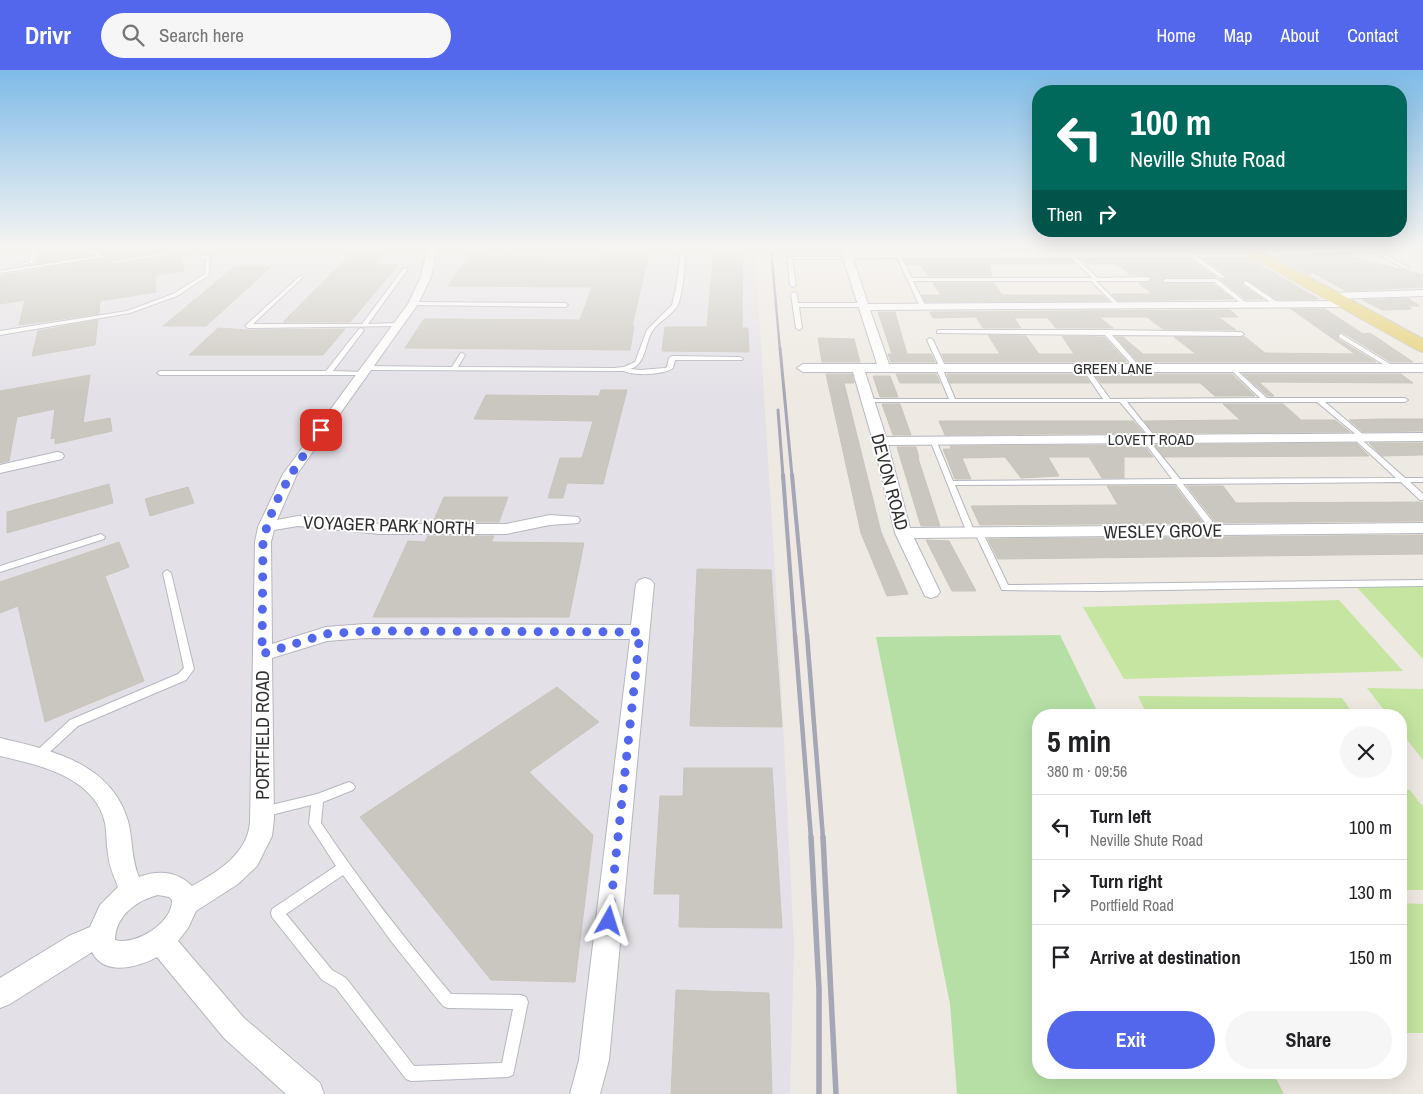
<!DOCTYPE html>
<html lang="en">
<head>
<meta charset="utf-8">
<style>
	:root { --surface:#fff; --page:#f6f6f6; --text:#202124; --muted:#757577; --line:#e0e0e0; --accent:#5267eb }
	body { margin:0; font-family:"Archivo Narrow",sans-serif; background:var(--page); color:var(--text); height:100vh; display:flex; flex-direction:column; font-size:19px; white-space:nowrap }
	* { box-sizing:border-box; margin:0 }
	p { font-size:16px; color:var(--muted) }
	.icon { flex:none; width:28px; height:28px; fill:none; stroke:currentColor; stroke-width:2; stroke-linecap:round; stroke-linejoin:round }
	.map { position:relative; flex:1; overflow:hidden }
	.panel { position:absolute; left:1032px; top:639px; width:375px; height:370px; display:flex; flex-direction:column; background:var(--surface); border-radius:20px; box-shadow:0 5px 20px #0002 }
	.panel>* { flex:none }
	.top-card { position:absolute; left:1032px; top:15px; width:375px; height:152px; border-radius:20px; box-shadow:0 5px 20px #0002; background:#00695c; color:#fff; overflow:hidden }
	.pin { position:absolute; display:grid; place-items:center; width:42px; height:42px; color:#fff; margin:-21px; border-radius:10px; box-shadow:0 2px 8px #0006 }
	.me { position:absolute; width:55px; margin:-28px; rotate:6deg; stroke-linejoin:round; filter:drop-shadow(0 0 4px #0008) }
	.turn { display:flex; align-items:center; gap:18px; height:105px; padding:0 15px; font-size:22px }
	.turn .icon { width:65px; height:65px; stroke-width:2.5 }
	.turn b { display:block; font-size:35px; line-height:42px }
	.then { display:flex; align-items:center; height:48px; padding:0 15px; background:#0003; gap:10px; font-size:19px }
	.round { display:grid; place-items:center; flex:none; width:52px; height:52px; border-radius:26px; background:var(--page) }
	.headline { display:flex; align-items:center; justify-content:space-between; height:85px; padding:0 15px }
	h1 { font-size:30px; font-weight:800; line-height:38px }
	.action { display:flex; gap:10px; margin-top:auto; padding:10px 15px }
	.action a { flex:1; height:58px; border-radius:30px; background:var(--accent); color:#fff; font-size:20px; font-weight:800; line-height:58px; text-align:center }
	.action a+a { background:var(--page); color:var(--text) }
	ul { padding:0; list-style:none }
	li { display:flex; align-items:center; gap:15px; height:65px; padding:0 15px; border-top:1px solid var(--line) }
	li div { flex:1 }
	li b { display:block; font-size:19px }
	li em { font-style:normal }
	header { display:flex; align-items:center; gap:30px; box-sizing:border-box; height:70px; padding:0 25px; background:var(--accent); color:#fff }
	header strong { font-size:24px }
	nav { display:flex; gap:28px; margin-inline-start:auto; font-size:18px }
	.search { width:350px; height:45px; background:var(--page); display:flex; align-items:center; gap:12px; box-sizing:border-box; padding:0 18px; border-radius:28px; color:var(--muted); font-size:19px }
	.map>svg:first-child { display:block }
</style>
</head>
<body>
<header>
<strong>Drivr</strong>
<div class="search"><svg class="icon" aria-label="search" viewBox="0 0 24 24"><circle cx="10" cy="10" r="6"/><path d="M15 15l6 6"/></svg>Search here</div>
<nav><a>Home</a><a>Map</a><a>About</a><a>Contact</a></nav>
</header>
<div class="map">
<svg width="1423" height="1024" viewBox="0 0 1423 1024">
	<rect width="100%" height="100%" fill="#eee9e2"/>
	<path fill="#e3e1e7" d="M0 179H755L778 550 794 876 790 1024H0Z"/>
	<path fill="#b5dfa4" d="M1060 565 1099 645H1039V1002L1273 1003 1284 1024H957L950 934 876 567Z"/>
	<g fill="#c5e5a1">
		<path d="M1423 510V589L1351 511Z"/>
		<path d="M1339 530 1403 601 1124 609 1083 537Z"/>
		<path d="M1367 618 1423 619V690L1401 662V645H1388Z"/>
		<path d="M1138 626 1342 628 1354 645H1147Z"/>
		<path d="M1401 720H1410L1423 737V820H1401Z"/>
		<path d="M1401 833 1423 834V963H1401Z"/>
	</g>
	<g fill="#cac7c0" stroke="#c9c5bb">
		<path d="M40 179H84L92 185 36 194Z"/>
		<path d="M96 179H178L110 190 108 192 112 195 181 185 184 201 155 205 156 222 100 231 99 244 19 255 25 230 0 234V206L106 188 105 185Z"/>
		<path d="M356 179H387L375 195H398L350 252H283Z"/>
		<path d="M605 179H650L632 256H634L630 280 405 278 424 249 580 250 592 217 448 216 469 186 602 188Z"/>
		<path d="M714 179H743L742 258H748L749 282 662 281 665 257H707Z"/>
		<path d="M1353 182 1352 187 1423 205V217L1346 221 1312 202 1310 205 1278 188Z"/>
		<path d="M1071 189 1075 194H989L992 206H928L920 194 907 195 905 190Z"/>
		<path d="M1081 189H1190L1216 207H1166L1162 210 1163 213 1213 214 1233 229 1118 231 1112 224H1152L1139 213H1148L1152 208 1147 205H1130L1117 194H1086Z"/>
		<path d="M1203 189H1250L1319 229 1277 230 1245 209 1242 212 1243 216 1263 229H1245L1221 210 1227 208 1226 205Z"/>
		<path d="M234 197H271L206 256H163Z"/>
		<path d="M933 213H994L1002 225H1102L1108 231 925 232 922 225H941Z"/>
		<path d="M1407 228 1420 236H1408L1412 239 1382 240 1363 230Z"/>
		<path d="M1291 239H1325L1363 264 1370 263 1413 292H1391L1342 262 1338 263V269L1376 292H1138L1116 267H1123L1143 284H1196L1174 267 1244 266 1265 283 1355 284Z"/>
		<path d="M1230 240 1238 247H1218L1236 260 1163 259 1147 247H1099L1113 258H1056L1048 248H1014L1021 258H983L976 247 933 248 930 242Z"/>
		<path d="M878 242H895L907 284H931L935 292H891L888 284H892Z"/>
		<path d="M98 250 95 275 32 286 38 261Z"/>
		<path d="M218 258 248 260 345 259 323 285H189Z"/>
		<path d="M988 265 1026 266 1039 284H1074L1062 266 1104 267 1127 292H945L942 284H1000Z"/>
		<path d="M818 268 854 269 860 292H822Z"/>
		<path d="M826 304H852L854 313H844L881 462 908 524 887 526 861 463Z"/>
		<path d="M896 304H936L940 313H900Z"/>
		<path d="M947 304H1084L1090 313H950Z"/>
		<path d="M1094 304H1232L1255 326H1215L1200 313H1101Z"/>
		<path d="M1243 304H1401L1413 313 1259 312 1274 326H1268Z"/>
		<path d="M90 305 83 353 110 348 112 361 55 374V368L51 369 55 339 17 347 9 391 0 393V321Z"/>
		<path d="M873 306H890L898 327H880Z"/>
		<path d="M601 320H627L603 414 567 413 563 428H548L560 388H582L593 351 474 349 486 325 599 326Z"/>
		<path d="M882 334H900L911 365H893Z"/>
		<path d="M1223 334H1283L1301 350H1335L1350 362 1154 363 1144 351 1240 350Z"/>
		<path d="M1380 349H1423V361L1363 362 1349 350Z"/>
		<path d="M939 351H1133L1144 363 945 365Z"/>
		<path d="M1356 373 1369 386 1164 387 1155 375Z"/>
		<path d="M1369 373H1423V385L1382 386Z"/>
		<path d="M1144 375 1153 387H1124V408H1102L1089 387H1048L1059 406 1021 408 1005 387 962 388 971 409H955L943 379H951L950 376Z"/>
		<path d="M897 377H916L919 388H918L940 456H921Z"/>
		<path d="M109 414 113 433 7 463V442Z"/>
		<path d="M1107 416H1175L1203 453 980 455 971 436 1118 435Z"/>
		<path d="M1187 416H1223L1236 433 1423 432V451L1216 453Z"/>
		<path d="M188 417 194 433 150 446 145 429Z"/>
		<path d="M444 427H508L499 452H433Z"/>
		<path d="M1423 465V484L998 489 988 469Z"/>
		<path d="M428 466H494L491 472 584 473 569 547H373L408 471 425 472Z"/>
		<path d="M926 470 949 471 976 521H952Z"/>
		<path d="M119 472 129 497 105 506 144 611 45 652 18 536 0 543V512Z"/>
		<path d="M697 499 771 500 782 657 690 656Z"/>
		<path d="M557 617 599 652 529 702 593 765 575 912 491 910 360 747Z"/>
		<path d="M684 698H772L782 858 679 857 680 824H654L660 726H683Z"/>
		<path d="M676 920 769 923 772 1024H671Z"/>
	</g>
	<g fill="none" stroke-linecap="round" stroke-linejoin="round">
		<g stroke="#b5b7c0" stroke-width="2">
			<g id="service">
				<path d="M32 179H36L33 193 21 195V193L29 192Z"/>
				<path d="M86 179H92L104 187 0 203V201L97 186Z"/>
				<path d="M267 179H271L268 182 266 181Z"/>
				<path d="M1367 179H1373L1410 198 1406 199Z"/>
				<path d="M185 180 210 187 209 205 177 226 130 243 0 265V261L127 241 173 224 205 204 206 189 185 182 112 193 110 192Z"/>
				<path d="M681 180 685 181C684 197 684 216 679 232 675 244 660 250 653 260 644 273 647 294 630 299L641 300 665 298 667 297 669 288 672 286 740 287 743 289 742 290H675L673 298C664 305 633 306 624 301L367 300 364 298 367 296 452 297 460 284 462 283 465 285 458 297 614 298 624 297 635 292 647 260 672 235 676 218Z"/>
				<path d="M898 184 900 185 912 208H1092L1070 186V184H1072L1098 208 1147 207 1150 209 1147 211H1096L1121 236 1118 238 1091 211H913L926 237 923 239 920 237 896 185Z"/>
				<path d="M1189 184H1193L1225 207 1221 208 1189 186Z"/>
				<path d="M787 187H848L850 188 848 189H792L796 215 793 217 790 215Z"/>
				<path d="M404 198 408 199 368 254 397 253 399 254V256L248 258 245 256 300 206H302V208L253 254H362Z"/>
				<path d="M1166 209H1217L1249 235 1244 236 1214 212H1164V210Z"/>
				<path d="M1246 211 1280 234V236H1276L1244 214V212Z"/>
				<path d="M794 222 797 224 798 233H865L868 235 865 237H799L802 258 799 260 796 258 791 224Z"/>
				<path d="M413 232 565 233 568 235 565 237 411 235 410 234Z"/>
				<path d="M361 258 364 260 333 301 365 302V304L363 305H160L157 303 160 301H326L359 259Z"/>
				<path d="M939 260H1106L1241 262 1244 264 1241 266 1112 265 1140 297 1141 298 1138 300 1136 299 1105 265 937 263V261Z"/>
				<path d="M1341 264 1395 297 1396 298 1391 299 1339 267V265Z"/>
				<path d="M930 268 933 270 946 298 943 300 955 329H1103L1082 298 1085 296 1087 297 1110 329 1260 328 1230 299 1229 298 1232 296 1267 328H1405L1408 330 1405 332H1325L1366 367V369L1362 370 1405 408H1423V412H1410L1423 424V430H1420L1401 412 1183 414 1219 460 1215 462H1212L1176 414 955 415 975 463 979 461 983 463 1008 515 1423 510V516L1099 521 1002 520 975 463 971 465 967 463 930 370 931 369H935L936 370 953 411 1172 409 1142 369 1145 367 1147 368 1180 409 1396 408 1353 368 1354 367 1358 366 1317 332H1127L1156 368V370H1152L1120 332H866V330L868 329H949L936 298 939 296 927 270Z"/>
				<path d="M101 464 105 467 104 469 0 502V496Z"/>
				<path d="M167 500 171 503 194 599 186 610 78 656 41 690 37 691 33 690 32 687 33 684 70 650 178 604 184 598 163 503Z"/>
				<path d="M349 712 353 714 355 717 353 720 323 732 321 753C361 813 405 869 451 924L521 925 526 927 528 932 513 1005 508 1007 411 1011 406 1009 336 918 322 910 272 847 271 843 272 839 336 796 309 754 311 735 263 747 259 746 257 742 259 738 317 724ZM343 805 391 871 443 936 448 938 513 939 502 993 414 996 346 908 332 900 286 844Z"/>
			</g>
		</g>
		<g stroke="#b5b7c0" stroke-width="2">
			<g id="minor">
				<path d="M427 179H437L431 207 418 234 297 404 277 450 298 446 380 454H506L550 445 578 447 580 450 578 453 550 455 506 464H380L298 456 274 460 271 472 272 574 326 557 365 554 631 555 636 514 639 510 645 508 651 510 654 514 609 990 600 1024H570L579 990 630 569 365 568 327 571 272 588 274 749 272 766 257 796 238 814 196 841 188 858 178 871 244 948 320 1013 324 1024H286L224 968 157 887C139 897 104 907 92 882L10 934 0 938V908L69 866 90 857 100 835 118 817C114 806 109 796 108 784 106 774 107 763 105 753 95 707 39 695 0 686V668C51 680 111 693 128 751 133 770 131 789 139 807 158 800 177 801 192 816 218 802 248 783 250 752L255 472 258 457 283 404 408 234 421 207ZM158 825 169 827 172 830C173 853 135 876 115 870 115 846 137 830 158 825Z"/>
				<path d="M840 179H850L851 182 1344 179 1340 182 1256 187 853 188 868 234 1348 231 1353 234 1348 237 870 240 889 294H1423V302H865L886 367 1423 363V371L888 375 910 458 1423 453V463L914 468 940 522 937 526 931 528 925 526 895 463 873 371 853 302H803L797 298 803 294H877Z"/>
				<path d="M1423 220V226L1333 229 1328 226 1333 223Z"/>
				<path d="M57 382 62 383 64 386 62 389 0 403V395Z"/>
			</g>
		</g>
		<g stroke="#c9c9c9" stroke-width="2">
			<path id="primary" d="M1240 179H1258L1423 269V282L1417 280 1242 182Z"/>
		</g>
		<use href="#service" fill="#fff" fill-rule="evenodd"/>
		<use href="#minor" fill="#fff" fill-rule="evenodd"/>
		<use href="#primary" fill="#e5d06f" fill-rule="evenodd"/>
		<path stroke="#a5a6b6" stroke-width="2.5" d="M771 179 780 280"/>
		<g stroke="#a5a6b6" stroke-width="3">
			<path d="M780 278 792 406"/>
			<path d="M778 340 783 406"/>
		</g>
		<g stroke="#a5a6b6" stroke-width="4">
			<path d="M783 405 795 566"/>
			<path d="M792 405 807 566"/>
		</g>
		<g stroke="#a5a6b6" stroke-width="4.5">
			<path d="M795 565 811 768"/>
			<path d="M807 565 823 768"/>
		</g>
		<g stroke="#a5a6b6" stroke-width="5.5">
			<path d="M811 767 819 919V1024"/>
			<path d="M823 767 836 1024"/>
		</g>
	</g>
	<linearGradient id="sky" x2="0" y2="1"><stop stop-color="#7ebbe7"/><stop offset="0.55" stop-color="#f7f5f2"/><stop offset="1" stop-color="#f7f5f2" stop-opacity="0"/></linearGradient>
	<rect width="1423" height="323" fill="url(#sky)"/>
	<g fill="none" stroke-linecap="round" stroke-linejoin="round">
		<path stroke="#5267eb" stroke-width="9" stroke-dasharray="0 16.2" d="M321 360C296 396 272 429 263 472L262 584 326 564 365 561 640 562 609 851"/>
	</g>
	<g text-anchor="middle" dominant-baseline="central" stroke-width="4" stroke-linejoin="round" paint-order="stroke">
		<g font-size="15" fill="#2e2e2e" stroke="#fff">
			<text x="1113" y="298">GREEN LANE</text>
			<text x="1151" y="369">LOVETT ROAD</text>
		</g>
		<g font-size="18" fill="#2e2e2e" stroke="#fff">
			<text transform="translate(890 412) rotate(75)">DEVON ROAD</text>
			<text transform="translate(389 455) rotate(2)">VOYAGER PARK NORTH</text>
			<text transform="translate(1163 461) rotate(-1)">WESLEY GROVE</text>
			<text transform="translate(262 665) rotate(-90)">PORTFIELD ROAD</text>
		</g>
	</g>
</svg>
<div class="pin" style="left:321px;top:360px;background:#d93025"><svg class="icon" aria-label="arrive" viewBox="0 0 24 24"><path d="M6 21V4h12l-3 4 3 4H6"/></svg></div>
<svg class="me" style="left:609px;top:851px" viewBox="-20 -20 40 40"><path d="M0-17L14 15 0 8-14 15z" fill="#5267eb" stroke="#fff" stroke-width="4"/></svg>
<div class="top-card">
<div class="turn"><svg class="icon" aria-label="left" viewBox="0 0 24 24"><path d="M17 20v-9H6M10 6l-5 5 5 5"/></svg><div><b>100 m</b>Neville Shute Road</div></div>
<div class="then">Then<svg class="icon" aria-label="right" viewBox="0 0 24 24"><path d="M7 20v-9h11M14 6l5 5-5 5"/></svg></div>
</div>
<section class="panel">
<div class="headline"><div><h1>5 min</h1><p>380 m · 09:56</p></div><a class="round"><svg class="icon" aria-label="close" viewBox="0 0 24 24"><path d="M6 6l12 12M18 6L6 18"/></svg></a></div>
<ul>
<li><svg class="icon" aria-label="left" viewBox="0 0 24 24"><path d="M17 20v-9H6M10 6l-5 5 5 5"/></svg><div><b>Turn left</b><p>Neville Shute Road</p></div><em>100 m</em></li>
<li><svg class="icon" aria-label="right" viewBox="0 0 24 24"><path d="M7 20v-9h11M14 6l5 5-5 5"/></svg><div><b>Turn right</b><p>Portfield Road</p></div><em>130 m</em></li>
<li><svg class="icon" aria-label="arrive" viewBox="0 0 24 24"><path d="M6 21V4h12l-3 4 3 4H6"/></svg><div><b>Arrive at destination</b></div><em>150 m</em></li>
</ul>
<div class="action"><a>Exit</a><a>Share</a></div>
</section>
</div>
</body>
</html>
